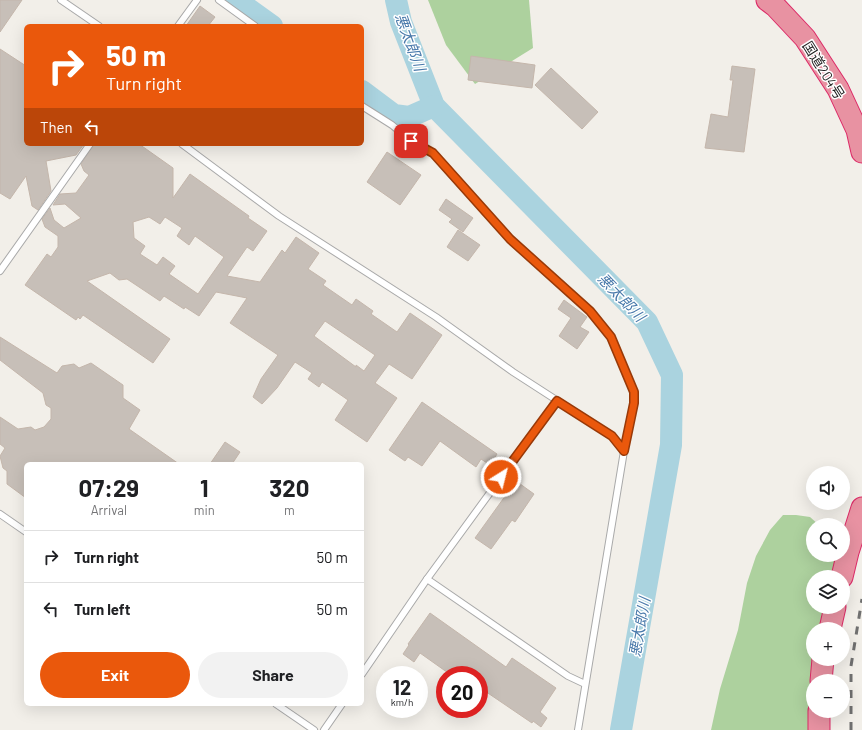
<!DOCTYPE html>
<html lang="en">
<head>
<meta charset="utf-8">
<style>
	:root { --surface:#fff; --page:#f2f2f2; --text:#202124; --muted:#757577; --line:#e0e0e0; --accent:#ea580c }
	body { margin:0; font-family:Barlow,"Noto Sans JP",sans-serif; background:var(--page); color:var(--text); height:100vh; display:flex; flex-direction:column; font-size:15px; white-space:nowrap }
	* { box-sizing:border-box; margin:0 }
	p { font-size:13px; color:var(--muted) }
	.icon { flex:none; width:22px; height:22px; fill:none; stroke:currentColor; stroke-width:2; stroke-linecap:round; stroke-linejoin:round }
	.map { position:relative; flex:1; overflow:hidden }
	.details { position:absolute; left:24px; top:462px; width:340px; height:244px; display:flex; flex-direction:column; background:var(--surface); border-radius:6px; box-shadow:0 4px 16px #0002 }
	.details>* { flex:none }
	.guide { position:absolute; left:24px; top:24px; width:340px; height:122px; border-radius:6px; box-shadow:0 4px 16px #0002; background:#ea580c; color:#fff; overflow:hidden }
	.tools { position:absolute; left:806px; top:466px; display:grid; gap:8px }
	.tools a { display:grid; place-items:center; width:44px; height:44px; border-radius:50%; background:var(--surface); box-shadow:0 4px 16px #0002; font-size:20px }
	.speed { position:absolute; left:376px; top:666px; display:flex; gap:8px; font-size:20px; font-weight:700; text-align:center }
	.speed>* { display:grid; place-content:center; width:52px; height:52px; border-radius:50%; background:var(--surface); box-shadow:0 4px 16px #0002; line-height:1 }
	.speed small { font-size:10px; font-weight:400 }
	.speed .limit { border:6px solid #d22; background:#fff; color:#111 }
	.pin { position:absolute; display:grid; place-items:center; width:34px; height:34px; color:#fff; margin:-17px; border-radius:8px; box-shadow:0 2px 6px #0006 }
	.me { position:absolute; width:44px; margin:-22px; rotate:36deg; stroke-linejoin:round; filter:drop-shadow(0 0 3px #0008) }
	.turn { display:flex; align-items:center; gap:14px; height:84px; padding:0 16px; font-size:18px }
	.turn .icon { width:52px; height:52px; stroke-width:2.5 }
	.turn b { display:block; font-size:28px; line-height:34px }
	.then { display:flex; align-items:center; height:38px; padding:0 16px; background:#0003; gap:8px; font-size:15px }
	.eta { display:flex; justify-content:space-evenly; align-items:center; height:68px; text-align:center }
	.eta b { font-size:24px; font-weight:700; line-height:28px }
	.button { display:flex; gap:8px; margin-top:auto; padding:8px 16px }
	.button a { flex:1; height:46px; border-radius:24px; background:var(--accent); color:#fff; font-size:16px; font-weight:700; line-height:46px; text-align:center }
	.button a+a { background:var(--page); color:var(--text) }
	ul { padding:0; list-style:none }
	li { display:flex; align-items:center; gap:12px; height:52px; padding:0 16px; border-top:1px solid var(--line) }
	li div { flex:1 }
	li b { display:block; font-size:15px }
	li em { font-style:normal }
	.map>svg:first-child { display:block }
</style>
</head>
<body>
<div class="map">
<svg width="862" height="730" viewBox="0 0 862 730">
	<rect width="100%" height="100%" fill="#f2efe9"/>
	<g fill="#add19e">
		<path d="M428 0H529L533 48 475 84 446 45Z"/>
		<path d="M783 515H796L810 517 819 525H813V555H842L839 577H813V607H829L824 629H813V659H815L812 697 815 730H711L720 689 738 630 747 583 756 556 770 530Z"/>
	</g>
	<g fill="none" stroke-linecap="round" stroke-linejoin="round">
		<g stroke="#aad3df" stroke-width="22">
			<path d="M236 0 272 26"/>
			<path d="M396 0 401 22 434 106 647 322 672 375 671 445 621 730"/>
			<path d="M362 91 394 115 409 117 434 106"/>
		</g>
	</g>
	<g fill="#c7bfb8" stroke="#c4b6ab" fill-rule="evenodd">
		<path d="M0 0H22L0 32Z"/>
		<path d="M200 6 215 17 208 26H186Z"/>
		<path d="M0 49 26 66V144H84L76 155 46 161 51 191 38 210 32 206 26 176 10 199 0 193Z"/>
		<path d="M471 56 535 65 532 88 468 80Z"/>
		<path d="M732 66 755 69 744 152 705 148 711 114 728 117 733 80H730Z"/>
		<path d="M551 68 598 112 582 129 535 85Z"/>
		<path d="M94 144H139L173 168V198L190 174 249 216 248 218 267 231 253 251 247 247 227 276 260 282 282 250 285 253 296 237 319 253 308 269 326 281 323 285 352 305 356 299 373 311 371 314 397 332 410 313 442 335 412 379 389 364 375 383 397 398 367 442 335 420 348 400 322 382 319 387 308 379 312 373 295 362 277 388 262 404 253 397 261 379 278 355 230 323 247 298 216 292 199 316 185 307 184 309 164 296 160 301 127 279 119 280 110 273 87 281 170 339 153 363 83 315 80 319 78 317 76 320 25 285 47 254 51 257 58 247V236L45 227 42 219 50 208 54 220 64 228 81 218 65 204 53 205 60 194 76 193 89 175 84 171 81 164ZM149 217 160 224 165 217 182 228 177 236 189 245 195 236 224 257 198 294 169 274 175 266 163 257 157 265 140 254 145 246 134 238 133 222ZM325 321 375 355 364 371 356 365V367L314 336Z"/>
		<path d="M387 152 421 175 400 205 367 182Z"/>
		<path d="M446 199 473 218 463 232 449 222 452 219 439 210Z"/>
		<path d="M458 230 480 245 468 261 447 247Z"/>
		<path d="M564 300 587 317 580 327 589 332 577 349 559 336 571 318 558 309Z"/>
		<path d="M0 337 57 373 62 366 74 364 79 368 91 363 123 385V398L140 410 129 429 179 464H26V498L7 484V471L3 468 0 456 5 448 0 444V417L18 429 31 427 35 430 44 427 51 419V408L46 405 43 393 0 360Z"/>
		<path d="M422 402 497 454 490 465 481 459 476 467 440 441 422 466 408 457 405 461 389 450Z"/>
		<path d="M225 442 240 452 232 464H210Z"/>
		<path d="M516 481 534 494 515 522 512 520 491 549 475 538Z"/>
		<path d="M430 613 506 667 512 658 556 688 540 712 547 718 541 727 533 721 532 723 479 687V675H451L420 653 414 662 403 654 409 645 408 644Z"/>
	</g>
	<g fill="none" stroke-linecap="round" stroke-linejoin="round">
		<g stroke="#a9a9a9" stroke-width="8">
			<g id="lane">
				<path d="M61 0 99 26"/>
				<path d="M219 0 255 26"/>
				<path d="M178 26 197 0"/>
				<path d="M362 106 392 125 411 141 433 153 510 239 590 311 611 337 634 392V403L624 451 578 730"/>
				<path d="M182 144 279 216 436 317 513 372 612 436 624 451"/>
				<path d="M0 271 90 144"/>
				<path d="M0 514 26 532"/>
				<path d="M427 579 568 676 585 684"/>
				<path d="M362 674 427 579 557 401"/>
				<path d="M276 704 314 730"/>
				<path d="M324 730 342 704"/>
			</g>
		</g>
		<g stroke="#dc2a67" stroke-width="23">
			<g id="highway">
				<path d="M767 0 775 6 805 38 838 89 857 130 862 152"/>
				<path d="M842 577 848 552 862 508"/>
				<path d="M830 629 835 607"/>
				<path d="M821 681 823 659"/>
				<path d="M819 711V730"/>
			</g>
		</g>
		<use href="#lane" stroke="#fff" stroke-width="6"/>
		<use href="#highway" stroke="#e892a2" stroke-width="21"/>
		<path stroke="#707070" stroke-width="3" stroke-dasharray="8 8" stroke-linecap="butt" d="M851 730V666L862 599"/>
	</g>
	<g fill="none" stroke-linecap="round" stroke-linejoin="round">
		<g stroke="#983908" stroke-width="10">
			<path id="route" d="M411 141 433 153 510 239 590 311 611 337 634 392V403L624 451 612 436 557 401 501 477"/>
		</g>
		<use href="#route" stroke="#ea580c" stroke-width="7"/>
	</g>
	<g text-anchor="middle" dominant-baseline="central" stroke-width="3" stroke-linejoin="round" paint-order="stroke">
		<g font-size="14" fill="#222" stroke="#fff">
			<text transform="translate(824 70) rotate(58)">国道204号</text>
		</g>
		<g font-size="15" font-style="italic" fill="#4a7aab" stroke="#fff">
			<text transform="translate(411 42) rotate(70)">悪太郎川</text>
			<text transform="translate(622 297) rotate(46)">悪太郎川</text>
			<text transform="translate(639 627) rotate(-80)">悪太郎川</text>
		</g>
	</g>
</svg>
<div class="tools">
<a><svg class="icon" aria-label="sound" viewBox="0 0 24 24"><path d="M4 9h4l5-4v14l-5-4H4zM17 9q2 3 0 6"/></svg></a>
<a><svg class="icon" aria-label="search" viewBox="0 0 24 24"><circle cx="10" cy="10" r="6"/><path d="M15 15l6 6"/></svg></a>
<a><svg class="icon" aria-label="layers" viewBox="0 0 24 24"><path d="M12 4l9 5-9 5-9-5zM3 14l9 5 9-5"/></svg></a>
<a>+</a>
<a>−</a>
</div>
<div class="speed"><div>12<small>km/h</small></div><div class="limit">20</div></div>
<div class="pin" style="left:411px;top:141px;background:#d93025"><svg class="icon" aria-label="arrive" viewBox="0 0 24 24"><path d="M6 21V4h12l-3 4 3 4H6"/></svg></div>
<svg class="me" style="left:501px;top:477px" viewBox="-20 -20 40 40"><circle r="17" fill="#ea580c" stroke="#fff" stroke-width="3"/><path d="M0-11L8 9 0 5-8 9z" fill="#fff"/></svg>
<div class="guide">
<div class="turn"><svg class="icon" aria-label="right" viewBox="0 0 24 24"><path d="M7 20v-9h11M14 6l5 5-5 5"/></svg><div><b>50 m</b>Turn right</div></div>
<div class="then">Then<svg class="icon" aria-label="left" viewBox="0 0 24 24"><path d="M17 20v-9H6M10 6l-5 5 5 5"/></svg></div>
</div>
<section class="details">
<div class="eta">
<div><b>07:29</b><p>Arrival</p></div>
<div><b>1</b><p>min</p></div>
<div><b>320</b><p>m</p></div>
</div>
<ul>
<li><svg class="icon" aria-label="right" viewBox="0 0 24 24"><path d="M7 20v-9h11M14 6l5 5-5 5"/></svg><div><b>Turn right</b></div><em>50 m</em></li>
<li><svg class="icon" aria-label="left" viewBox="0 0 24 24"><path d="M17 20v-9H6M10 6l-5 5 5 5"/></svg><div><b>Turn left</b></div><em>50 m</em></li>
</ul>
<div class="button"><a>Exit</a><a>Share</a></div>
</section>
</div>
</body>
</html>
